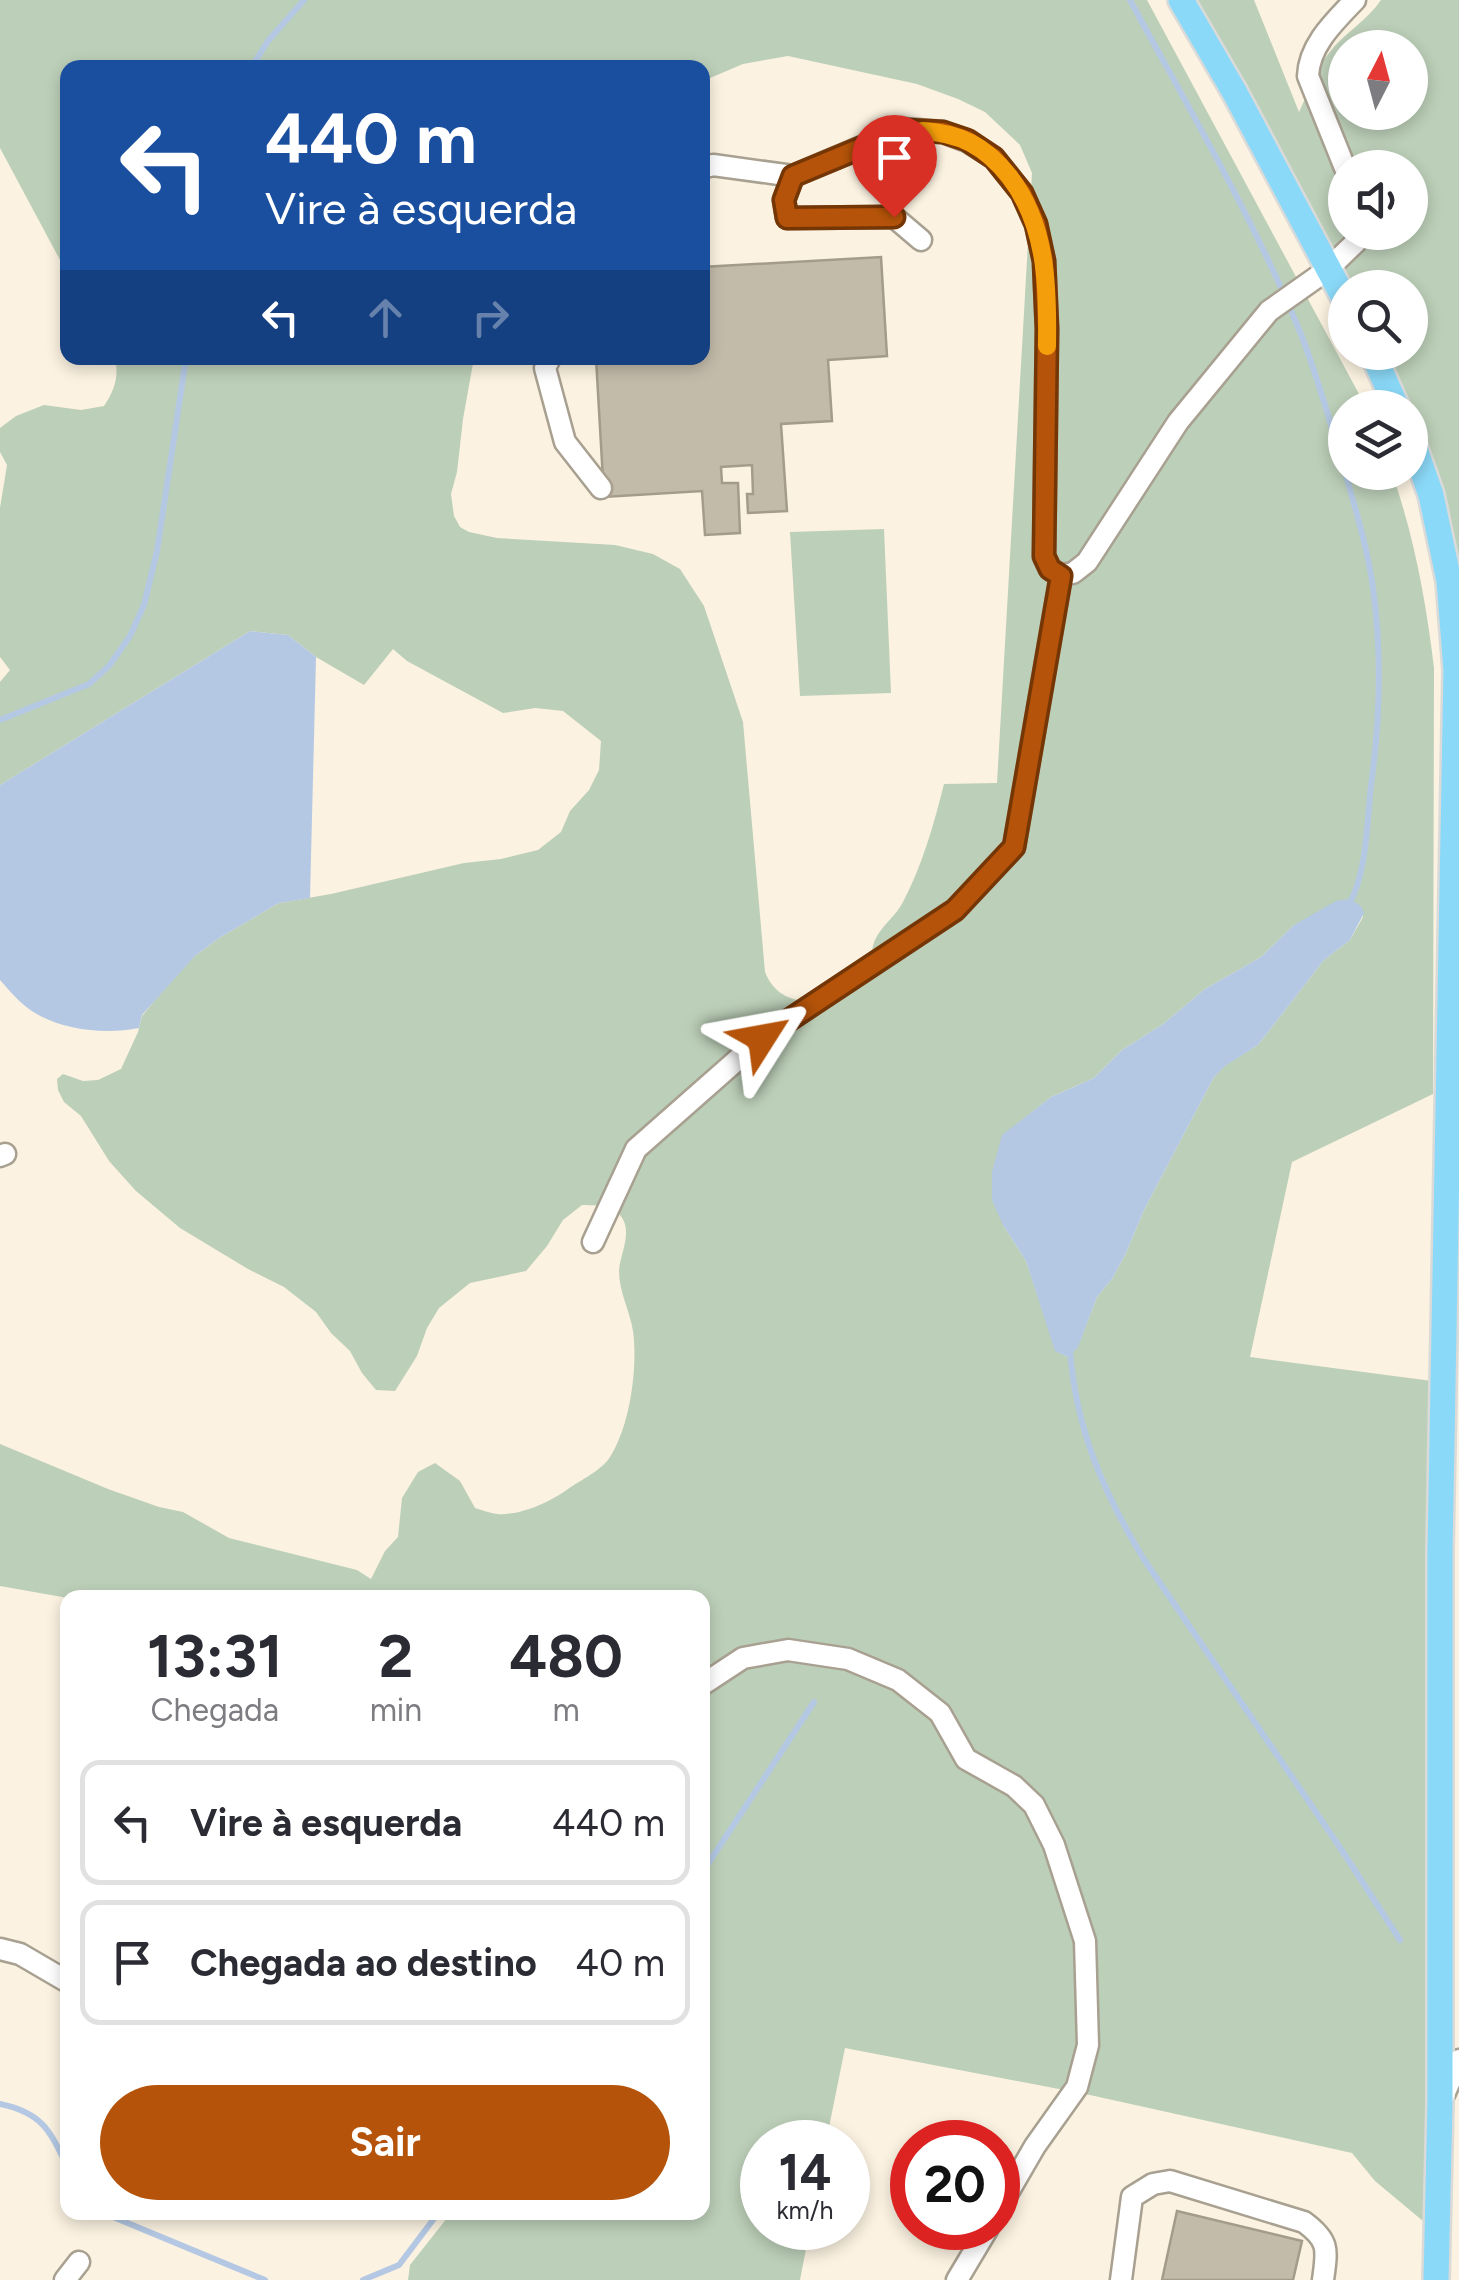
<!DOCTYPE html>
<html lang="pt">
<head>
<meta charset="utf-8">
<style>
	:root { --surface:#fff; --page:#f7f7f7; --text:#2b2b33; --muted:#7c7c81; --line:#e1e1e2; --accent:#b45309 }
	body { margin:0; font-family:Figtree,sans-serif; background:var(--page); color:var(--text); height:100vh; display:flex; flex-direction:column; font-size:38px; white-space:nowrap }
	* { box-sizing:border-box; margin:0 }
	p { font-size:32px; color:var(--muted) }
	.icon { flex:none; width:55px; height:55px; fill:none; stroke:currentColor; stroke-width:2; stroke-linecap:round; stroke-linejoin:round }
	.map { position:relative; flex:1; overflow:hidden }
	.details { position:absolute; left:60px; top:1590px; width:650px; height:630px; display:flex; flex-direction:column; background:var(--surface); border-radius:20px; box-shadow:0 5px 15px #0003 }
	.details>* { flex:none }
	.hud { position:absolute; left:60px; top:60px; width:650px; height:305px; border-radius:20px; box-shadow:0 5px 15px #0003; background:#1a4fa0; color:#fff; overflow:hidden }
	.needle { width:65px; rotate:6deg }
	.controls { position:absolute; left:1328px; top:30px; display:grid; gap:20px }
	.controls a { display:grid; place-items:center; width:100px; height:100px; border-radius:50%; background:var(--surface); box-shadow:0 5px 15px #0003; font-size:50px }
	.speed { position:absolute; left:740px; top:2120px; display:flex; gap:20px; font-size:50px; font-weight:700; text-align:center }
	.speed>* { display:grid; place-content:center; width:130px; height:130px; border-radius:50%; background:var(--surface); box-shadow:0 5px 15px #0003; line-height:1 }
	.speed small { font-size:25px; font-weight:400 }
	.speed .limit { border:15px solid #d22; background:#fff; color:#111 }
	.pin { position:absolute; display:grid; place-items:center; width:85px; height:85px; color:#fff; margin:-102px -42px; border-radius:50% 50% 50% 0; rotate:-45deg; box-shadow:0 0 10px #0007 }
	.pin .icon { rotate:45deg }
	.me { position:absolute; width:110px; margin:-55px; rotate:56deg; stroke-linejoin:round; filter:drop-shadow(0 0 8px #0008) }
	.turn { display:flex; align-items:center; gap:35px; height:210px; padding:0 40px; font-size:45px }
	.turn .icon { width:130px; height:130px; stroke-width:2.5 }
	.turn b { display:block; font-size:70px; line-height:85px }
	.lanes { display:flex; align-items:center; height:95px; padding:0 40px; background:#0003; justify-content:center; gap:50px; direction:ltr }
	.lanes .off { opacity:.35 }
	.eta { display:flex; justify-content:space-evenly; align-items:center; height:170px; text-align:center }
	.eta b { font-size:60px; font-weight:700; line-height:70px }
	.primary-button { display:flex; gap:20px; margin-top:auto; padding:20px 40px }
	.primary-button a { flex:1; height:115px; border-radius:60px; background:var(--accent); color:#fff; font-size:40px; font-weight:700; line-height:115px; text-align:center }
	ul { padding:0; list-style:none }
	li { display:flex; align-items:center; gap:30px; height:125px; margin:0 20px 15px; padding:0 20px; border:5px solid var(--line); border-radius:20px }
	li div { flex:1 }
	li b { display:block; font-size:38px }
	li em { font-style:normal }
	.map>svg:first-child { display:block }
</style>
</head>
<body>
<div class="map">
<svg width="1459" height="2280" viewBox="0 0 1459 2280">
	<rect width="100%" height="100%" fill="#fbf2e1"/>
	<g fill="#bccfb8" fill-rule="evenodd">
		<path d="M0 0H1147L1366 407 1345 408V472L1392 473C1414 536 1426 601 1434 668L1433 1094 1292 1162 1250 1357 1432 1381 1429 2226 1375 2181 1352 2153 1090 2095 845 2048 826 2142H762V2228H810L800 2280H408L410 2265 451 2213 702 2212V1598H68L0 1586V1444L108 1489 159 1507 183 1512 229 1538 357 1570 371 1579 385 1551 398 1537 402 1498 418 1472 435 1463 460 1481 475 1508C482 1510 490 1513 497 1514 520 1516 550 1502 568 1489 581 1480 602 1470 610 1457 630 1426 638 1367 633 1331 630 1311 619 1292 619 1271 620 1253 635 1229 618 1213 609 1204 593 1206 582 1205L563 1220 547 1246 526 1271 470 1283 439 1308 427 1328 417 1356 395 1391 376 1390 362 1373 350 1351 331 1333 316 1312 284 1287 248 1269 180 1228 136 1191 109 1161 81 1116 64 1102 58 1090 57 1079 63 1074 83 1081 98 1080 121 1069 138 1032 142 1016 174 977 195 956 219 938 279 903 331 894 464 863 501 859 538 850 561 832 570 811 589 790 599 770 601 741 563 711 535 708 503 713 407 661 393 649 364 685 316 657 288 635 250 631 0 785V682L10 670 0 657V508L7 465 0 452V428L16 416 44 405 81 410 104 406C115 390 119 376 115 358H474L463 419 457 472 451 494 454 516 460 527 469 532 497 538 615 545 653 554 680 569 704 606 743 722 765 972C772 990 786 1000 806 1001 825 1003 849 997 864 984 877 973 868 954 875 940 881 926 896 916 903 902 922 866 934 824 944 784L997 783 1032 173 1020 145 985 112 958 99 917 84 788 56 743 64 703 81 702 68H68L67 273 0 148ZM1361 906 1363 917 1350 940 1324 960 1258 1045 1224 1066 1214 1077 1145 1208 1126 1253 1112 1279 1097 1297 1078 1346 1068 1357 1056 1351 1026 1261 1003 1225 1002 1136 1051 1097 1094 1078 1122 1050 1163 1024 1205 989 1261 957 1294 925Z"/>
		<path d="M1192 0H1254L1299 112C1308 93 1316 69 1329 53 1344 33 1367 21 1381 0H1459V586C1454 554 1451 522 1441 491 1431 464 1411 436 1410 408L1407 407 1383 353 1410 352V288L1350 287ZM1345 48H1410V112H1345ZM1345 168H1410V232H1345Z"/>
		<path d="M884 529 891 693 800 696 790 532Z"/>
	</g>
	<g fill="#b4c8e3">
		<path d="M250 631 288 635 316 657 310 898 279 903 219 938 195 956 142 1015 139 1028C104 1035 58 1030 29 1009 18 1001 9 990 0 980V785Z"/>
		<path d="M1350 899 1361 906 1364 913 1350 940 1324 960 1258 1045 1225 1066 1214 1077 1145 1208 1126 1253 1112 1279 1097 1297 1078 1347 1068 1357 1055 1351 1026 1261 1003 1225 992 1200V1172L1002 1135 1051 1097 1094 1078 1122 1050 1163 1024 1205 989 1261 957 1294 925 1336 901Z"/>
	</g>
	<g fill="none" stroke-linecap="round" stroke-linejoin="round">
		<g stroke="#b4c8e3" stroke-width="6">
			<path d="M1130 0C1189 109 1253 217 1300 332 1317 374 1329 419 1342 462 1354 504 1367 545 1373 588 1382 653 1380 720 1371 785 1367 820 1367 874 1349 904"/>
			<path d="M251 68 268 41 304 0"/>
			<path d="M0 720 89 684 109 666 130 636 144 605 157 551 186 358"/>
			<path d="M1070 1350C1076 1430 1103 1491 1143 1558L1341 1849 1400 1940"/>
			<path d="M702 1873 814 1702"/>
			<path d="M0 2104C43 2113 50 2131 68 2168"/>
			<path d="M101 2212 265 2280"/>
			<path d="M363 2280 399 2265 439 2212"/>
		</g>
	</g>
	<g fill="#c3bbaa" stroke="#a49c8b" stroke-width="2.5">
		<path d="M881 257 887 356 828 360 832 421 781 424 787 511 748 513 747 494H753L752 465 721 467 722 483H738L740 533 705 535 702 491 604 497 596 358H702V267Z"/>
		<path d="M1177 2211 1302 2241 1293 2280H1162Z"/>
	</g>
	<g fill="none" stroke-linecap="round" stroke-linejoin="round">
		<g stroke="#a8a090" stroke-width="25">
			<g id="minor">
				<path d="M702 168 713 165 793 176 904 129 943 132 967 141 994 158 1022 193 1036 225 1044 261 1047 329 1044 557 1050 569 1061 575 1073 573 1087 562 1178 422 1269 311 1327 270 1356 242 1359 232"/>
				<path d="M1345 168 1308 76C1309 45 1335 21 1355 0"/>
				<path d="M793 176 784 200 787 218 894 217 921 240"/>
				<path d="M550 358 545 368 565 442 601 488"/>
				<path d="M0 1156 5 1154"/>
				<path d="M593 1242 636 1149 762 1038 955 910 1014 847 1061 575"/>
				<path d="M702 1685 743 1658 788 1650 848 1659 898 1680 940 1713 966 1759 1014 1786 1034 1805 1054 1845 1085 1941 1088 2045 1077 2087 1035 2146 998 2210"/>
				<path d="M0 1949 20 1954 68 1982"/>
				<path d="M1443 2097 1459 2060"/>
				<path d="M65 2280 79 2262"/>
				<path d="M957 2280 988 2228"/>
				<path d="M1121 2280 1132 2197 1153 2184 1170 2181 1304 2222C1330 2241 1327 2250 1323 2280"/>
			</g>
		</g>
		<g stroke="#dadad9" stroke-width="30">
			<g id="major">
				<path d="M1181 0 1235 93 1345 300"/>
				<path d="M1372 352 1397 408"/>
				<path d="M1410 435 1431 495 1449 581 1456 670 1440 1551V2103L1436 2280"/>
			</g>
		</g>
		<use href="#minor" stroke="#fff" stroke-width="20"/>
		<use href="#major" stroke="#8bd9f8" stroke-width="25"/>
	</g>
	<g fill="none" stroke-linecap="round" stroke-linejoin="round">
		<g stroke="#753606" stroke-width="25">
			<path id="route" d="M762 1038 955 910 1014 847 1061 576 1050 569 1044 556 1047 329 1044 261 1036 224 1022 193 994 158 967 140 943 132 904 130 793 176 784 200 787 218 894 217"/>
		</g>
		<use href="#route" stroke="#b45309" stroke-width="18"/>
		<path stroke="#f59e0b" stroke-width="18" d="M923 131C960 133 985 146 1009 176 1047 225 1048 286 1047 346"/>
	</g>
</svg>
<div class="controls">
<a><svg class="needle" viewBox="-14 -14 28 28"><path d="M0-13l5 13h-10z" fill="#e53935"/><path d="M0 13l5-13h-10z" fill="#7c7c81"/></svg></a>
<a><svg class="icon" aria-label="sound" viewBox="0 0 24 24"><path d="M4 9h4l5-4v14l-5-4H4zM17 9q2 3 0 6"/></svg></a>
<a><svg class="icon" aria-label="search" viewBox="0 0 24 24"><circle cx="10" cy="10" r="6"/><path d="M15 15l6 6"/></svg></a>
<a><svg class="icon" aria-label="layers" viewBox="0 0 24 24"><path d="M12 4l9 5-9 5-9-5zM3 14l9 5 9-5"/></svg></a>
</div>
<div class="speed"><div>14<small>km/h</small></div><div class="limit">20</div></div>
<div class="pin" style="left:894px;top:217px;background:#d93025"><svg class="icon" aria-label="arrive" viewBox="0 0 24 24"><path d="M6 21V4h12l-3 4 3 4H6"/></svg></div>
<svg class="me" style="left:762px;top:1038px" viewBox="-20 -20 40 40"><path d="M0-17L14 15 0 8-14 15z" fill="#b45309" stroke="#fff" stroke-width="4"/></svg>
<div class="hud">
<div class="turn"><svg class="icon" aria-label="left" viewBox="0 0 24 24"><path d="M17 20v-9H6M10 6l-5 5 5 5"/></svg><div><b>440 m</b>Vire à esquerda</div></div>
<div class="lanes"><svg class="icon" aria-label="left" viewBox="0 0 24 24"><path d="M17 20v-9H6M10 6l-5 5 5 5"/></svg><svg class="icon off" aria-label="ahead" viewBox="0 0 24 24"><path d="M12 20V5M6 11l6-6 6 6"/></svg><svg class="icon off" aria-label="right" viewBox="0 0 24 24"><path d="M7 20v-9h11M14 6l5 5-5 5"/></svg></div>
</div>
<section class="details">
<div class="eta">
<div><b>13:31</b><p>Chegada</p></div>
<div><b>2</b><p>min</p></div>
<div><b>480</b><p>m</p></div>
</div>
<ul>
<li><svg class="icon" aria-label="left" viewBox="0 0 24 24"><path d="M17 20v-9H6M10 6l-5 5 5 5"/></svg><div><b>Vire à esquerda</b></div><em>440 m</em></li>
<li><svg class="icon" aria-label="arrive" viewBox="0 0 24 24"><path d="M6 21V4h12l-3 4 3 4H6"/></svg><div><b>Chegada ao destino</b></div><em>40 m</em></li>
</ul>
<div class="primary-button"><a>Sair</a></div>
</section>
</div>
</body>
</html>
